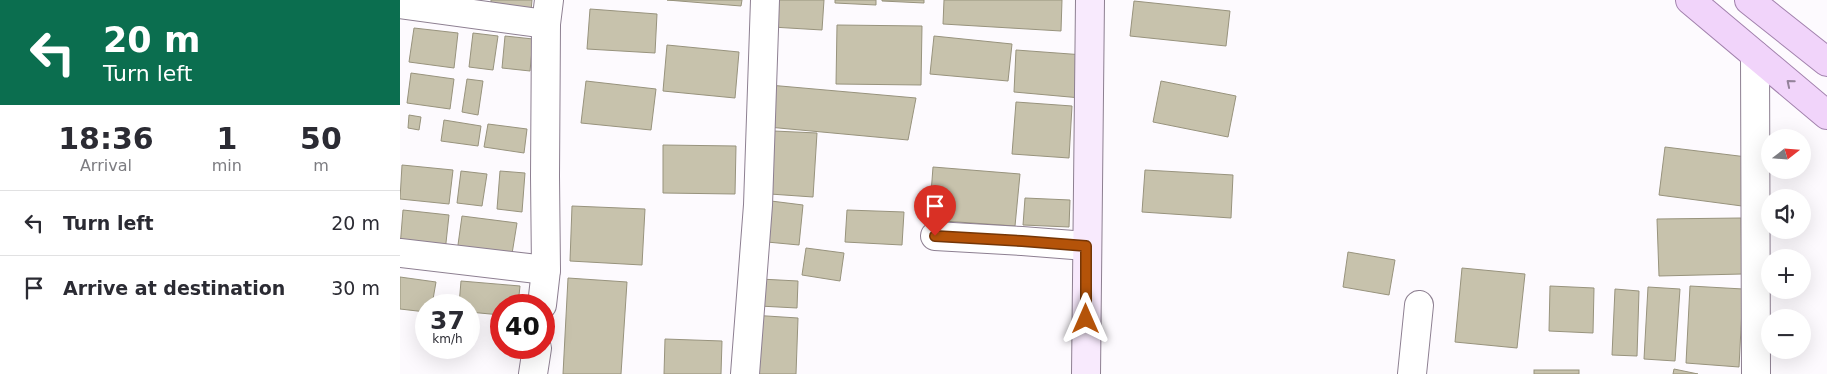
<!DOCTYPE html>
<html lang="en">
<head>
<meta charset="utf-8">
<style>
	:root { --surface:#fff; --page:#f2f2f3; --text:#2b2b33; --muted:#7c7c81; --line:#e1e1e2 }
	body { margin:0; font-family:"DejaVu Sans",sans-serif; background:var(--page); color:var(--text); height:100vh; display:flex; flex-direction:column; font-size:19px; white-space:nowrap }
	* { box-sizing:border-box; margin:0 }
	p { font-size:16px; color:var(--muted) }
	.icon { flex:none; width:28px; height:28px; fill:none; stroke:currentColor; stroke-width:2; stroke-linecap:round; stroke-linejoin:round }
	.map { position:relative; flex:1; overflow:hidden }
	.details { display:flex; flex-direction:column; background:var(--surface); width:400px }
	.details>* { flex:none }
	.guide { background:#0b6e4f; color:#fff; overflow:hidden }
	.needle { width:32px; rotate:73deg }
	.controls { position:absolute; left:1361px; top:129px; display:grid; gap:10px }
	.controls a { display:grid; place-items:center; width:50px; height:50px; border-radius:50%; background:var(--surface); box-shadow:0 5px 20px #0002; font-size:25px }
	.speed { position:absolute; left:15px; top:294px; display:flex; gap:10px; font-size:25px; font-weight:700; text-align:center }
	.speed>* { display:grid; place-content:center; width:65px; height:65px; border-radius:50%; background:var(--surface); box-shadow:0 5px 20px #0002; line-height:1 }
	.speed small { font-size:12px; font-weight:400 }
	.speed .limit { border:8px solid #d22; background:#fff; color:#111 }
	.pin { position:absolute; display:grid; place-items:center; width:42px; height:42px; color:#fff; margin:-51px -21px; border-radius:50% 50% 50% 0; rotate:-45deg; box-shadow:0 0 5px #0007 }
	.pin .icon { rotate:45deg }
	.me { position:absolute; width:55px; margin:-28px; rotate:0deg; stroke-linejoin:round; filter:drop-shadow(0 0 4px #0008) }
	.turn { display:flex; align-items:center; gap:18px; height:105px; padding:0 20px; font-size:22px }
	.turn .icon { width:65px; height:65px; stroke-width:2.5 }
	.turn b { display:block; font-size:35px; line-height:42px }
	.eta { display:flex; justify-content:space-evenly; align-items:center; height:85px; text-align:center }
	.eta b { font-size:30px; font-weight:800; line-height:35px }
	ul { padding:0; list-style:none }
	li { display:flex; align-items:center; gap:15px; height:65px; padding:0 20px; border-top:1px solid var(--line) }
	li div { flex:1 }
	li b { display:block; font-size:19px }
	li em { font-style:normal }
	main { display:flex; flex:1; min-height:0 }
	.map>svg:first-child { display:block }
</style>
</head>
<body>
<main>
<section class="details">
<div class="guide">
<div class="turn"><svg class="icon" aria-label="left" viewBox="0 0 24 24"><path d="M17 20v-9H6M10 6l-5 5 5 5"/></svg><div><b>20 m</b>Turn left</div></div>
</div>
<div class="eta">
<div><b>18:36</b><p>Arrival</p></div>
<div><b>1</b><p>min</p></div>
<div><b>50</b><p>m</p></div>
</div>
<ul>
<li><svg class="icon" aria-label="left" viewBox="0 0 24 24"><path d="M17 20v-9H6M10 6l-5 5 5 5"/></svg><div><b>Turn left</b></div><em>20 m</em></li>
<li><svg class="icon" aria-label="arrive" viewBox="0 0 24 24"><path d="M6 21V4h12l-3 4 3 4H6"/></svg><div><b>Arrive at destination</b></div><em>30 m</em></li>
</ul>
</section>
<div class="map">
<svg width="1427" height="374" viewBox="0 0 1427 374">
	<rect width="100%" height="100%" fill="#fdfafe"/>
	<g fill="#c7c2ac" stroke="#98937d">
		<path d="M91 0H132L131 11 91 6Z"/>
		<path d="M267 0H342L341 6Z"/>
		<path d="M373 0H424L422 30 372 27Z"/>
		<path d="M435 0H476V5L435 3Z"/>
		<path d="M482 0H524V3L482 1Z"/>
		<path d="M544 0H662L661 31 543 24Z"/>
		<path d="M734 1 830 11 826 46 730 36Z"/>
		<path d="M190 9 257 14 255 53 187 49Z"/>
		<path d="M437 25 522 26 521 85 436 84Z"/>
		<path d="M14 28 58 33 54 68 9 62Z"/>
		<path d="M73 33 98 36 93 70 69 67Z"/>
		<path d="M105 36 133 39 130 71 102 68Z"/>
		<path d="M534 36 612 44 608 81 530 74Z"/>
		<path d="M267 45 339 52 335 98 263 91Z"/>
		<path d="M616 50 684 55 681 98 614 92Z"/>
		<path d="M11 73 54 79 50 109 7 103Z"/>
		<path d="M67 79 83 81 78 115 62 112Z"/>
		<path d="M186 81 256 89 251 130 181 123Z"/>
		<path d="M761 81 836 96 828 137 753 122Z"/>
		<path d="M369 85 516 98 508 140 368 127Z"/>
		<path d="M616 102 672 106 669 158 612 154Z"/>
		<path d="M9 115 21 117 19 130 8 128Z"/>
		<path d="M44 120 81 126 78 146 41 141Z"/>
		<path d="M88 124 127 129 124 153 84 147Z"/>
		<path d="M374 131 417 133 413 197 370 194Z"/>
		<path d="M263 145 336 146 335 194 263 193Z"/>
		<path d="M1265 147 1347 157 1342 206 1259 195Z"/>
		<path d="M2 165 53 170 49 204 0 199Z"/>
		<path d="M533 167 620 174 615 226 529 220Z"/>
		<path d="M745 170 833 175 831 218 742 212Z"/>
		<path d="M61 171 87 174 82 206 57 203Z"/>
		<path d="M100 171 125 173 122 212 97 209Z"/>
		<path d="M625 198 670 200 669 227 623 225Z"/>
		<path d="M371 201 403 205 399 245 367 242Z"/>
		<path d="M172 206 245 209 242 265 170 261Z"/>
		<path d="M3 210 49 215 45 252 0 247Z"/>
		<path d="M447 210 504 212 502 245 445 242Z"/>
		<path d="M62 216 117 223 111 260 57 252Z"/>
		<path d="M1341 218 1342 274 1259 276 1257 219Z"/>
		<path d="M406 248 444 253 440 281 402 275Z"/>
		<path d="M948 252 995 260 989 295 943 287Z"/>
		<path d="M1062 268 1125 274 1117 348 1055 342Z"/>
		<path d="M0 277 36 282 32 305H26V312L0 309Z"/>
		<path d="M168 278 227 282 221 374H163Z"/>
		<path d="M360 279 398 281 397 308 359 306Z"/>
		<path d="M61 281 120 286 118 305H101V315L69 312V305H59Z"/>
		<path d="M1150 286 1194 288 1193 333 1149 331Z"/>
		<path d="M1290 286 1343 289 1339 367 1286 363Z"/>
		<path d="M1248 287 1280 289 1275 361 1244 359Z"/>
		<path d="M1215 289 1239 291 1237 356 1212 355Z"/>
		<path d="M351 315 398 318 396 374H348Z"/>
		<path d="M265 339 322 341 321 374H264Z"/>
		<path d="M1274 369 1298 374H1273Z"/>
		<rect x="1134" y="370" width="45" height="4"/>
	</g>
	<g fill="none" stroke-linecap="round" stroke-linejoin="round">
		<g stroke="#8d7f91" stroke-width="30">
			<g id="street">
				<path d="M0 4 146 24"/>
				<path d="M1355 55 1356 374"/>
				<path d="M535 236 622 241 686 246"/>
				<path d="M0 253 146 270"/>
				<path d="M142 305 146 270 145 176 146 24 149 0"/>
				<path d="M133 374 137 348"/>
				<path d="M345 374 358 205 365 0"/>
				<path d="M1012 374 1019 305"/>
			</g>
		</g>
		<g stroke="#8d7f91" stroke-width="30">
			<path id="secondary" d="M686 374 690 0"/>
		</g>
		<g stroke="#a282ad" stroke-width="30">
			<g id="primary">
				<path d="M1290 0 1427 115"/>
				<path d="M1349 0 1427 62"/>
			</g>
		</g>
		<use href="#street" stroke="#fff" stroke-width="28"/>
		<use href="#secondary" stroke="#f8eafd" stroke-width="28"/>
		<use href="#primary" stroke="#f1d4fa" stroke-width="28"/>
	</g>
	<defs><path id="oneway-chevron" d="M-2-3.5L2.5 0L-2 3.5" fill="none" stroke-width="1.6" stroke-linecap="round" stroke-linejoin="round" transform="scale(1.25)"/></defs>
	<use stroke="#94829a" href="#oneway-chevron" transform="translate(1390 83) rotate(-140)"/>
	<g fill="none" stroke-linecap="round" stroke-linejoin="round">
		<g stroke="#753606" stroke-width="12">
			<path id="route" d="M535 236 622 241 686 246V319"/>
		</g>
		<use href="#route" stroke="#b45309" stroke-width="9"/>
	</g>
</svg>
<div class="controls">
<a><svg class="needle" viewBox="-14 -14 28 28"><path d="M0-13l5 13h-10z" fill="#e53935"/><path d="M0 13l5-13h-10z" fill="#7c7c81"/></svg></a>
<a><svg class="icon" aria-label="sound" viewBox="0 0 24 24"><path d="M4 9h4l5-4v14l-5-4H4zM17 9q2 3 0 6"/></svg></a>
<a>+</a>
<a>−</a>
</div>
<div class="speed"><div>37<small>km/h</small></div><div class="limit">40</div></div>
<div class="pin" style="left:535px;top:236px;background:#d93025"><svg class="icon" aria-label="arrive" viewBox="0 0 24 24"><path d="M6 21V4h12l-3 4 3 4H6"/></svg></div>
<svg class="me" style="left:686px;top:319px" viewBox="-20 -20 40 40"><path d="M0-17L14 15 0 8-14 15z" fill="#b45309" stroke="#fff" stroke-width="4"/></svg>
</div>
</main>
</body>
</html>
